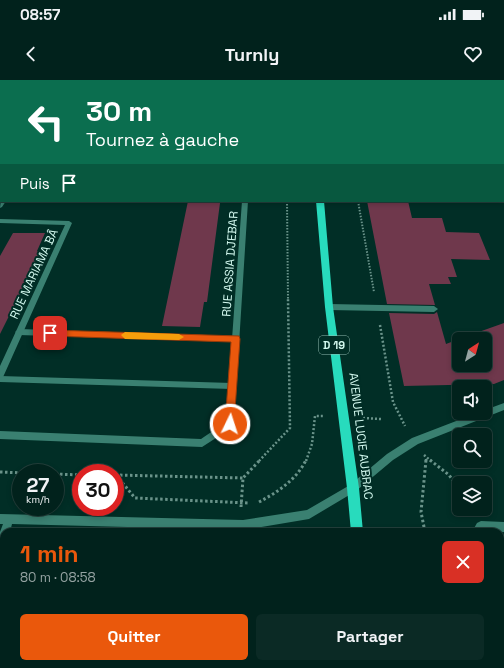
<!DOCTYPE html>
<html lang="fr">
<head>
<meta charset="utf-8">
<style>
	:root { --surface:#01221c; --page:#0b2a25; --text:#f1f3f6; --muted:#96a4a3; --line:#233f3b; --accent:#ea580c }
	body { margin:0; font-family:"Space Grotesk",sans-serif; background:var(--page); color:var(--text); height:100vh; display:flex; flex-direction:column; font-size:15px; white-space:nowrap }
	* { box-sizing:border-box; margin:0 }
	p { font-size:13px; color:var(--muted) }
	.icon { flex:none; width:22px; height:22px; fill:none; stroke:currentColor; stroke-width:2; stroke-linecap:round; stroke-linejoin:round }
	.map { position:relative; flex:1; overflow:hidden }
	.drawer { position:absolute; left:0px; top:448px; width:504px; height:140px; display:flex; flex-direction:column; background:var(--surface); border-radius:12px 12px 0 0; box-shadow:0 2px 6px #0003,0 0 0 1px var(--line) }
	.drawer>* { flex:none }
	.guide { position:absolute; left:0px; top:0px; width:504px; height:122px; box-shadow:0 2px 6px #0003,0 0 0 1px var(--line); background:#0b6e4f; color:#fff; overflow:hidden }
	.needle { width:26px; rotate:36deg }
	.tools { position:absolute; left:452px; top:252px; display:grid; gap:8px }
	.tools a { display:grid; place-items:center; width:40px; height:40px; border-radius:6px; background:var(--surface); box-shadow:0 2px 6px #0003,0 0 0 1px var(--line); font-size:20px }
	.speed { position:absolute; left:12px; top:384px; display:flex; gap:8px; font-size:20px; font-weight:700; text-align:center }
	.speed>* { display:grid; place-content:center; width:52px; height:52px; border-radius:50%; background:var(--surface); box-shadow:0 2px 6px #0003,0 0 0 1px var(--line); line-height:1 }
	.speed small { font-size:10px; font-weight:400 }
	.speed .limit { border:6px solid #d22; background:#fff; color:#111 }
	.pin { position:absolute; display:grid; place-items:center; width:34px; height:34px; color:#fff; margin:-17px; border-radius:8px; box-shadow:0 2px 6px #0006 }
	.me { position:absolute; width:44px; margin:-22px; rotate:4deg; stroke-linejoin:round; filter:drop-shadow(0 0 3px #0008) }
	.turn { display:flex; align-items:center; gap:14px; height:84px; padding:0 20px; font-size:18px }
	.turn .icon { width:52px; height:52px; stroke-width:2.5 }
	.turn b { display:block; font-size:28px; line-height:34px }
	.then { display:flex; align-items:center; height:38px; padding:0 20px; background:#0003; gap:8px; font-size:15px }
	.round { display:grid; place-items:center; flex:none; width:42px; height:42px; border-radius:6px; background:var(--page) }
	.head { display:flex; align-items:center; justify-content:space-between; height:68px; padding:0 20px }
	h1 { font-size:24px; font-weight:700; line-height:30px; color:var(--accent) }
	.primary-button { display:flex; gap:8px; margin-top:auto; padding:8px 20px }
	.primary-button a { flex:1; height:46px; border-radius:6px; background:var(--accent); color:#fff; font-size:16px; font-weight:700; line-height:46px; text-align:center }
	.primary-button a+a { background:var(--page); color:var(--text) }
	.status { display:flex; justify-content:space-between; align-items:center; height:28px; padding:0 20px; background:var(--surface); direction:ltr }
	.status svg { height:11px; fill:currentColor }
	header { display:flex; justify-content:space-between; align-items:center; height:52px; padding:0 20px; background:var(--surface); font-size:18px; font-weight:700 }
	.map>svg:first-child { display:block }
</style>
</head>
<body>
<div class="status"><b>08:57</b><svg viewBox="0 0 49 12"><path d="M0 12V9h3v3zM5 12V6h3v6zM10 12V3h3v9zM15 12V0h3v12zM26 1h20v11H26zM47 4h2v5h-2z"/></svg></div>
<header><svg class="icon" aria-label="back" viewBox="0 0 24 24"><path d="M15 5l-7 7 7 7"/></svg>Turnly<svg class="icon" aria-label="heart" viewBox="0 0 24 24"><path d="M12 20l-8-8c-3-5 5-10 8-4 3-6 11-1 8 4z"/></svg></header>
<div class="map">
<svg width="504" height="588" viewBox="0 0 504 588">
	<rect width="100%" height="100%" fill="#012e26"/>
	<g fill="#6f384c">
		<path d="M188 121H217V123H220L207 222H204L200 247 162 246Z"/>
		<path d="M367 121H408L412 138H442L446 152 479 153 490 180 451 179 457 197H448L451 204H429L435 225 387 224Z"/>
		<path d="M13 153H45L37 171 41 172 0 254V176Z"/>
		<path d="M437 232 446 264 459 259V285H485V259H459L504 243V300L494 304 404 306 389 233 434 234Z"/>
	</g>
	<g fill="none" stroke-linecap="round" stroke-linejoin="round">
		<g stroke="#6a938a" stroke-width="2" stroke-dasharray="1.5 1.5" stroke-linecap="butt">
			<path d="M287 121 288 220"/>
			<path d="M358 121 374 212"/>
		</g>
		<g stroke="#6a938a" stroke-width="2.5" stroke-dasharray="2 2" stroke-linecap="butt">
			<path d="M380 245 393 322 405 346"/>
			<path d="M363 338 381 339"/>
			<path d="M424 375 431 381"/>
			<path d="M259 381 290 348 288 219"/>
			<path d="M306 381 312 364 315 336H324"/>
			<path d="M426 381V379"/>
		</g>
		<g stroke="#6a938a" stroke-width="3" stroke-dasharray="2.5 2.5" stroke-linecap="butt">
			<path d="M430 380 449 395 459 409"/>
			<path d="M0 392 25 393"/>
			<path d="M55 394 81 395"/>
			<path d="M115 395 243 398"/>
			<path d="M116 395 135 418 249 423"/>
			<path d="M259 422C278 412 297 399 306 380"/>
			<path d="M241 427 243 398 260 380"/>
			<path d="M464 429 467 436"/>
			<path d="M425 452 421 432 426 380"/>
			<path d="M450 584V588"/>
		</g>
		<g fill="#3a8071" fill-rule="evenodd">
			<path d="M329 224 434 226 438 229 434 232 329 230 325 227Z"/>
			<path d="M19 249 236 256 240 259 236 262 19 255 15 252Z"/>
			<path d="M0 296 232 303 235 304 236 306 235 308 232 309 0 302Z"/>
		</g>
		<g fill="#3a8071" fill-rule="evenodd">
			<rect x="75" y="0" width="4" height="1"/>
			<rect x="252" y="0" width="4" height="1"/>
			<rect x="484" y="0" width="4" height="1"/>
			<rect x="503" y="26" width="1" height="4"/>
			<path d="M1 120V121H6L2 127 0 128Z"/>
			<path d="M242 121H248L234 344 233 347 202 367 0 359V351L201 359 226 342Z"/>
			<path d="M0 139 69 141 72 143 4 295 3 297 0 298V286L65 145 0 143Z"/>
			<path d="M504 323V330L418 364 393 380 356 411 309 439 243 450 12 444 10 452H4V470L0 472V452L3 444H0V434L243 440 307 430 350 405 387 374 412 358 477 333H485V330Z"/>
			<path d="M481 441 504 442V452H472L477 443Z"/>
			<path d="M500 579 503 580 504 588H494L493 584H500Z"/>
		</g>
		<g fill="#28dbbd" fill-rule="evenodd">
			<path d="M306 0H312L313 1H307Z"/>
			<path d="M316 121H324L333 227 359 408 363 452H351L347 408 325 227Z"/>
			<rect x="363" y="584" width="14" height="4"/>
		</g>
	</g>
	<path fill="#ea580c" stroke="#983908" d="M50 250 239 256 240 259 234 344 233 347 230 348 226 347 225 344 231 262 50 256 46 253Z"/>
	<path fill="#f59e0b" d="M125 252 179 254 184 257 179 260 125 259 121 255Z"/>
	<g text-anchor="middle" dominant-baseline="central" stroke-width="4" stroke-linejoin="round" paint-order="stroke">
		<rect fill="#012e26" stroke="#94bcb3" stroke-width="1" x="319" y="256" width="30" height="18" rx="3"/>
		<g font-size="11" font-weight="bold" fill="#d3f9ef">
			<text x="334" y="265">D 19</text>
		</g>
		<g font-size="12" fill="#d3f9ef" stroke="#012e26">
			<text transform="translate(230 184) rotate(-86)">RUE ASSIA DJEBAR</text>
			<text transform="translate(34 194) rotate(-65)">RUE MARIAMA BÂ</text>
			<text transform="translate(361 356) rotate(83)">AVENUE LUCIE AUBRAC</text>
		</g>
	</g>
</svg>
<div class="tools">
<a><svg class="needle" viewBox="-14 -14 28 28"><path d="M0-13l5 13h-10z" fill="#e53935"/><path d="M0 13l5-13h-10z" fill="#96a4a3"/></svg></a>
<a><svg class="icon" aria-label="sound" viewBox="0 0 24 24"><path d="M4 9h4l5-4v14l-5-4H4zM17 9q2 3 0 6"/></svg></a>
<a><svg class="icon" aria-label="search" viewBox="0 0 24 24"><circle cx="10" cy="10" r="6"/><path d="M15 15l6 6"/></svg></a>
<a><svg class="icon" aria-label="layers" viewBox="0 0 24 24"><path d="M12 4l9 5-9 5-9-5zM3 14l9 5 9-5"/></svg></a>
</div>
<div class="speed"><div>27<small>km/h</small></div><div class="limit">30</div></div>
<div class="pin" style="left:50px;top:253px;background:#d93025"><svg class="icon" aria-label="arrive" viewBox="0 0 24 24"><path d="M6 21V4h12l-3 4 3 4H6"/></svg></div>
<svg class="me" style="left:230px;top:344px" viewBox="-20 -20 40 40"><circle r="17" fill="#ea580c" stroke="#fff" stroke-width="3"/><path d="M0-11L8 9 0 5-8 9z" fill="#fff"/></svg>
<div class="guide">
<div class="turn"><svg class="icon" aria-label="left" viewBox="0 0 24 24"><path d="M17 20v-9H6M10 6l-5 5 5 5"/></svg><div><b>30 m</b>Tournez à gauche</div></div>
<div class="then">Puis<svg class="icon" aria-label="arrive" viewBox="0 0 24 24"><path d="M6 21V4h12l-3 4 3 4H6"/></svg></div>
</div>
<section class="drawer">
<div class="head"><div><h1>1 min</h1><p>80 m · 08:58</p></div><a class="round" style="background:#d93025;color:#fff"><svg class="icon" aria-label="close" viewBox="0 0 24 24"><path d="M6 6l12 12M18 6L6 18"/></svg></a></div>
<div class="primary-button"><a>Quitter</a><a>Partager</a></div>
</section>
</div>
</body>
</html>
